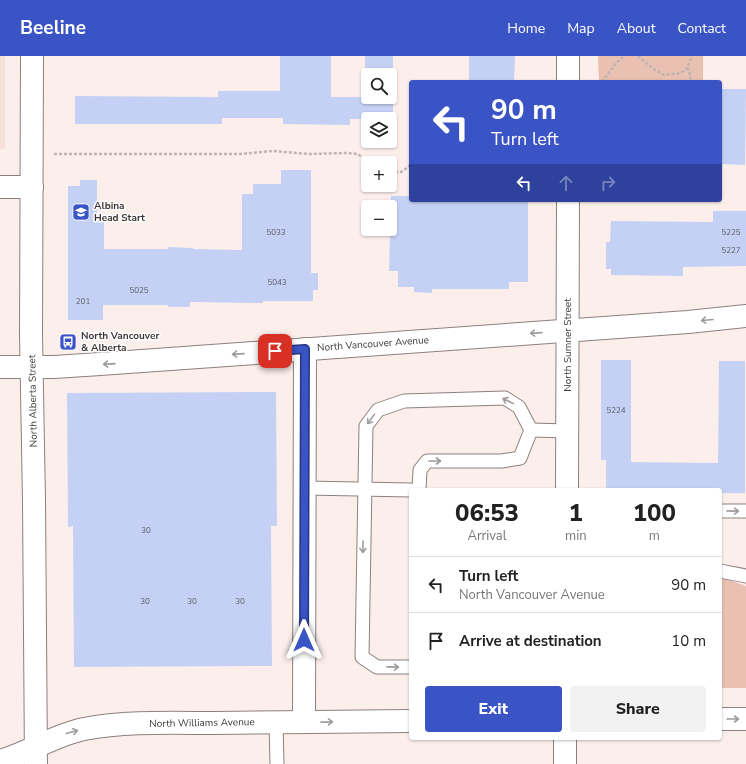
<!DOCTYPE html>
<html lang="en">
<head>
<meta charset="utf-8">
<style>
	:root { --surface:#fff; --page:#f2f2f2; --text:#222; --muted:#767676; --line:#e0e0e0; --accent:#3a53c5 }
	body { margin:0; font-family:"Nunito Sans",sans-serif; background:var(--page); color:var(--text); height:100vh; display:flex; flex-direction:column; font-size:15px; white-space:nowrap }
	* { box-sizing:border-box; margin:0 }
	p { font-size:13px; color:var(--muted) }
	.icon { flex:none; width:22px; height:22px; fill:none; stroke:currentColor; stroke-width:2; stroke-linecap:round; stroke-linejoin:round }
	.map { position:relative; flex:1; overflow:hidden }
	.side { position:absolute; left:409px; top:432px; width:313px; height:252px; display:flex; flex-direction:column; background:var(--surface); border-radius:4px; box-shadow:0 1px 3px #0004 }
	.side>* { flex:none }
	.top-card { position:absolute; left:409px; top:24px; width:313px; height:122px; border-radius:4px; box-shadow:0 1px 3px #0004; background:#3a53c5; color:#fff; overflow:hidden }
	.fabs { position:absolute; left:361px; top:12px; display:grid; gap:8px }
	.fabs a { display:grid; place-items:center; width:36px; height:36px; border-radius:4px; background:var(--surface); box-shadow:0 1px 3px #0004; font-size:20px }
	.pin { position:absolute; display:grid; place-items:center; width:34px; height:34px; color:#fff; margin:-17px; border-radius:8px; box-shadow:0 2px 6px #0006 }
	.me { position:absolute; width:44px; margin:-22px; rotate:0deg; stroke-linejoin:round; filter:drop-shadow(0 0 3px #0008) }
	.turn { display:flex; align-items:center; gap:14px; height:84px; padding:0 16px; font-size:18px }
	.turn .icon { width:52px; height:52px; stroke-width:2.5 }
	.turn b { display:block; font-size:28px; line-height:34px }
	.lanes { display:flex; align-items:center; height:38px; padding:0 16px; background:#0003; justify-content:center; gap:20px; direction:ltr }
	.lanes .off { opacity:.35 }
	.eta { display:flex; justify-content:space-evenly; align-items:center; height:68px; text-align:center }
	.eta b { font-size:24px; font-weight:800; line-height:28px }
	.cta { display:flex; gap:8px; margin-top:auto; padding:8px 16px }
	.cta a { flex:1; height:46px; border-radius:4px; background:var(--accent); color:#fff; font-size:16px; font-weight:800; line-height:46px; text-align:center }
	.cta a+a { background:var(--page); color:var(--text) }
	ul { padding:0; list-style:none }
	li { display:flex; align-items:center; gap:12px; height:56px; padding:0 16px; border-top:1px solid var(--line) }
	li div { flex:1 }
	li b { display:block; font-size:15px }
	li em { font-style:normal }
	header { display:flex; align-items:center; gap:24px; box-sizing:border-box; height:56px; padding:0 20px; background:var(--accent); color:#fff }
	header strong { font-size:19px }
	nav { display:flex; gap:22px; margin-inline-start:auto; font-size:14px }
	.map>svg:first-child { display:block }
</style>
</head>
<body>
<header>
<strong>Beeline</strong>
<nav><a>Home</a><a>Map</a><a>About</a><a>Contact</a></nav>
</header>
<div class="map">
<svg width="746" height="708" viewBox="0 0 746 708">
	<rect width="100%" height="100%" fill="#fcefeb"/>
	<rect fill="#f7e2db" x="0" y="0" width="5" height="93"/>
	<g fill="#eac0b2">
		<path d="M598 0H703V26H599Z"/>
		<path d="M720 521 746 530V632H720Z"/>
	</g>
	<g fill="#c4d1f4" fill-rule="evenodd">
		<path d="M280 0H331V41H365V0H393V63H350V69L283 68V62H222V68H75V40L218 41V35H280ZM368 19H390V41H368Z"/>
		<path d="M469 0H515L514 26H469Z"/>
		<path d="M720 33H746L745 109 720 108Z"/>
		<path d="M281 114H311V217H318V234H313V245H263V247L190 246V251H168V249H103V264H68V130H80V124H97V161H104V193H168V191L193 192V193L242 194V138H253V128H281Z"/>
		<path d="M391 140H411V144H528V226H509V233H432V237L414 236V231H398V215H389Z"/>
		<path d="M713 155H746V210L683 211V220L611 219V213H606V186H610L611 165 713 166Z"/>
		<path d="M601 304H631V406L718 407 719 305H745V437H720V434H606V404H601Z"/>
		<path d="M276 336 277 470H271L272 610 74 611 73 470 68 471 67 337Z"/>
	</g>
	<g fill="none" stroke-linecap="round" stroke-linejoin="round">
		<g stroke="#8c807d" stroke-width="15">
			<g id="lane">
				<path d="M531 374 568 375"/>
				<path d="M305 432 411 434"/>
				<path d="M720 455H746"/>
				<path d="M720 515 746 520"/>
				<path d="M411 611H377L362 601 366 370 378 354 404 345 505 342 519 351 531 374 520 402 502 405H427L420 414 419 434"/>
				<path d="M276 666 277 708"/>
			</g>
		</g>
		<g stroke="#8c807d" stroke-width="24">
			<g id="street">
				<path d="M568 0V26"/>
				<path d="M0 131H32"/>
				<path d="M567 434 568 144"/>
				<path d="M304 666 305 293"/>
				<path d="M565 708V682"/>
			</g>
		</g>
		<g stroke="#8c807d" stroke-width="24">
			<g id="secondary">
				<path d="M32 0 31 279 34 445 36 708"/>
				<path d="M0 311H54L100 308 688 266 746 260"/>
				<path d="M720 663H746"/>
				<path d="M0 705C29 697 54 679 84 673 127 665 171 667 214 667 280 666 345 666 411 665"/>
			</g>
		</g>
		<g stroke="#bfb4b1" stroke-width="2.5" stroke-dasharray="3 2" stroke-linecap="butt">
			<path d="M638 0 655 14 664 19 681 17 687 12 692 0"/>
			<path d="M687 12 689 13 691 26"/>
			<path d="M602 26 616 7 624 0"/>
			<path d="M54 98H240L273 95 309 98 347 97 358 98 363 102 366 107 367 115H368"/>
			<path d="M390 115 401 116 411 109"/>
		</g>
		<use href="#lane" stroke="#fff" stroke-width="13"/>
		<use href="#street" stroke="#fff" stroke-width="22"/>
		<use href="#secondary" stroke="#fff" stroke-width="22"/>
	</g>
	<defs><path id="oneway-shaft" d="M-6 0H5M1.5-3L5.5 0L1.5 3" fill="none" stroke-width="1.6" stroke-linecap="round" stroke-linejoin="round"/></defs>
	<g stroke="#9e9b9a">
		<use href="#oneway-shaft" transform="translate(707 264) rotate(175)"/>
		<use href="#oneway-shaft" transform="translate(536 277) rotate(176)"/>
		<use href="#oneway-shaft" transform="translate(238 298) rotate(176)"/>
		<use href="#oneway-shaft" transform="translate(109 308) rotate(176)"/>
		<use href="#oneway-shaft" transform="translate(508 345) rotate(-154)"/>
		<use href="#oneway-shaft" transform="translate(371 363) rotate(126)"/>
		<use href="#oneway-shaft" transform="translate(435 405)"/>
		<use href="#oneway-shaft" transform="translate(733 455) rotate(1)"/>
		<use href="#oneway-shaft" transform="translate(363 491) rotate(91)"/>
		<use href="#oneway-shaft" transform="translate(393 611) rotate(1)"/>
		<use href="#oneway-shaft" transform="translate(733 663)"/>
		<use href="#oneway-shaft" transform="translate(327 666) rotate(-1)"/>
		<use href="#oneway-shaft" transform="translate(72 676) rotate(-15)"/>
	</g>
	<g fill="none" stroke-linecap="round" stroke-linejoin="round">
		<g stroke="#263680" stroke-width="10">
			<path id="route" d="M275 295 305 293 304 584"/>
		</g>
		<use href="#route" stroke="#3a53c5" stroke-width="7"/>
	</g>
	<defs>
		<g id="school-square" transform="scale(0.9)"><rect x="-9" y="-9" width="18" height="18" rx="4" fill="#3a53c5" stroke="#fff"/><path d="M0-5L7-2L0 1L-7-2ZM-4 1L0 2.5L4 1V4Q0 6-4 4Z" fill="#fff"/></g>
		<g id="bus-square" transform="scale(0.9)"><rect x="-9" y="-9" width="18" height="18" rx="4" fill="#3a53c5" stroke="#fff"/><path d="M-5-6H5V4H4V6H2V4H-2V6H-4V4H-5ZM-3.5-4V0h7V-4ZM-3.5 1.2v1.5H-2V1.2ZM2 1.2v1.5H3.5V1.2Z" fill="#fff"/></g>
	</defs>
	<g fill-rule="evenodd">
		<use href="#school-square" x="81" y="156"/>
		<use href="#bus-square" x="68" y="286"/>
	</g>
	<g text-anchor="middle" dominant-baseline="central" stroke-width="3" stroke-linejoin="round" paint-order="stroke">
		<g font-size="8" fill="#5e5e66">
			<text x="276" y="176">5033</text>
			<text x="731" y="176">5225</text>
			<text x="731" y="194">5227</text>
			<text x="277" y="226">5043</text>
			<text x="139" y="234">5025</text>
			<text x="83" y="245">201</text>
			<text x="616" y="354">5224</text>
			<text x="146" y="474">30</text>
			<text x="145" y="545">30</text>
			<text x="192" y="545">30</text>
			<text x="240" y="545">30</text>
		</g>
		<g font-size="10" font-weight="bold" fill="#3c3736" stroke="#fff" text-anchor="start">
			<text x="94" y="150">Albina<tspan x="94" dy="12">Head Start</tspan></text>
			<text x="81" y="280">North Vancouver<tspan x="81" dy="12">&amp; Alberta</tspan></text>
		</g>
		<g font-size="10" fill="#3c3736" stroke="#fff">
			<text transform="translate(373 288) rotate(-4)">North Vancouver Avenue</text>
			<text transform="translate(568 289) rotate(-90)">North Sumner Street</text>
			<text transform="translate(33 345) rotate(-91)">North Alberta Street</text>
			<text transform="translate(202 667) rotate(-1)">North Williams Avenue</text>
		</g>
	</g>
</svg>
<div class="fabs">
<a><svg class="icon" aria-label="search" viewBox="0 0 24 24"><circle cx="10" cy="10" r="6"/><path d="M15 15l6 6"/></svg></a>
<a><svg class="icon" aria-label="layers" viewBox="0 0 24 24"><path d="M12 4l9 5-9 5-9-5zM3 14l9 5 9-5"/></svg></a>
<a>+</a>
<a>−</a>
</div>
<div class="pin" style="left:275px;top:295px;background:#d93025"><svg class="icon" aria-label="arrive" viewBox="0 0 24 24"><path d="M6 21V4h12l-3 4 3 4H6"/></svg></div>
<svg class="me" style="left:304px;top:584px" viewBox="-20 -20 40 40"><path d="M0-17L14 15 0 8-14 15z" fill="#3a53c5" stroke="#fff" stroke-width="4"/></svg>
<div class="top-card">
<div class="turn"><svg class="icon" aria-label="left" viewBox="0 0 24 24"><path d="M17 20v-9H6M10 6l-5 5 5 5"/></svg><div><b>90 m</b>Turn left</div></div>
<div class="lanes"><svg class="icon" aria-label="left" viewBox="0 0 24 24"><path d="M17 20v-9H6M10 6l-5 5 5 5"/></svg><svg class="icon off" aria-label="ahead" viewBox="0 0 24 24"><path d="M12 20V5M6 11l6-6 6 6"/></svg><svg class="icon off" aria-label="right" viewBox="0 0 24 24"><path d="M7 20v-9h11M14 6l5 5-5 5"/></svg></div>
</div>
<section class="side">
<div class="eta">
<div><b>06:53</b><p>Arrival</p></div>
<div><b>1</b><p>min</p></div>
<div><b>100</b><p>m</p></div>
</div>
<ul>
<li><svg class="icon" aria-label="left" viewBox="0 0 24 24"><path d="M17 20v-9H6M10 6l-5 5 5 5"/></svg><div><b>Turn left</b><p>North Vancouver Avenue</p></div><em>90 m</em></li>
<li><svg class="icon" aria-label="arrive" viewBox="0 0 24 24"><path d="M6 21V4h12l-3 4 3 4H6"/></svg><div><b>Arrive at destination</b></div><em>10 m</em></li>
</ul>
<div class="cta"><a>Exit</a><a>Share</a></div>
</section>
</div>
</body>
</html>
